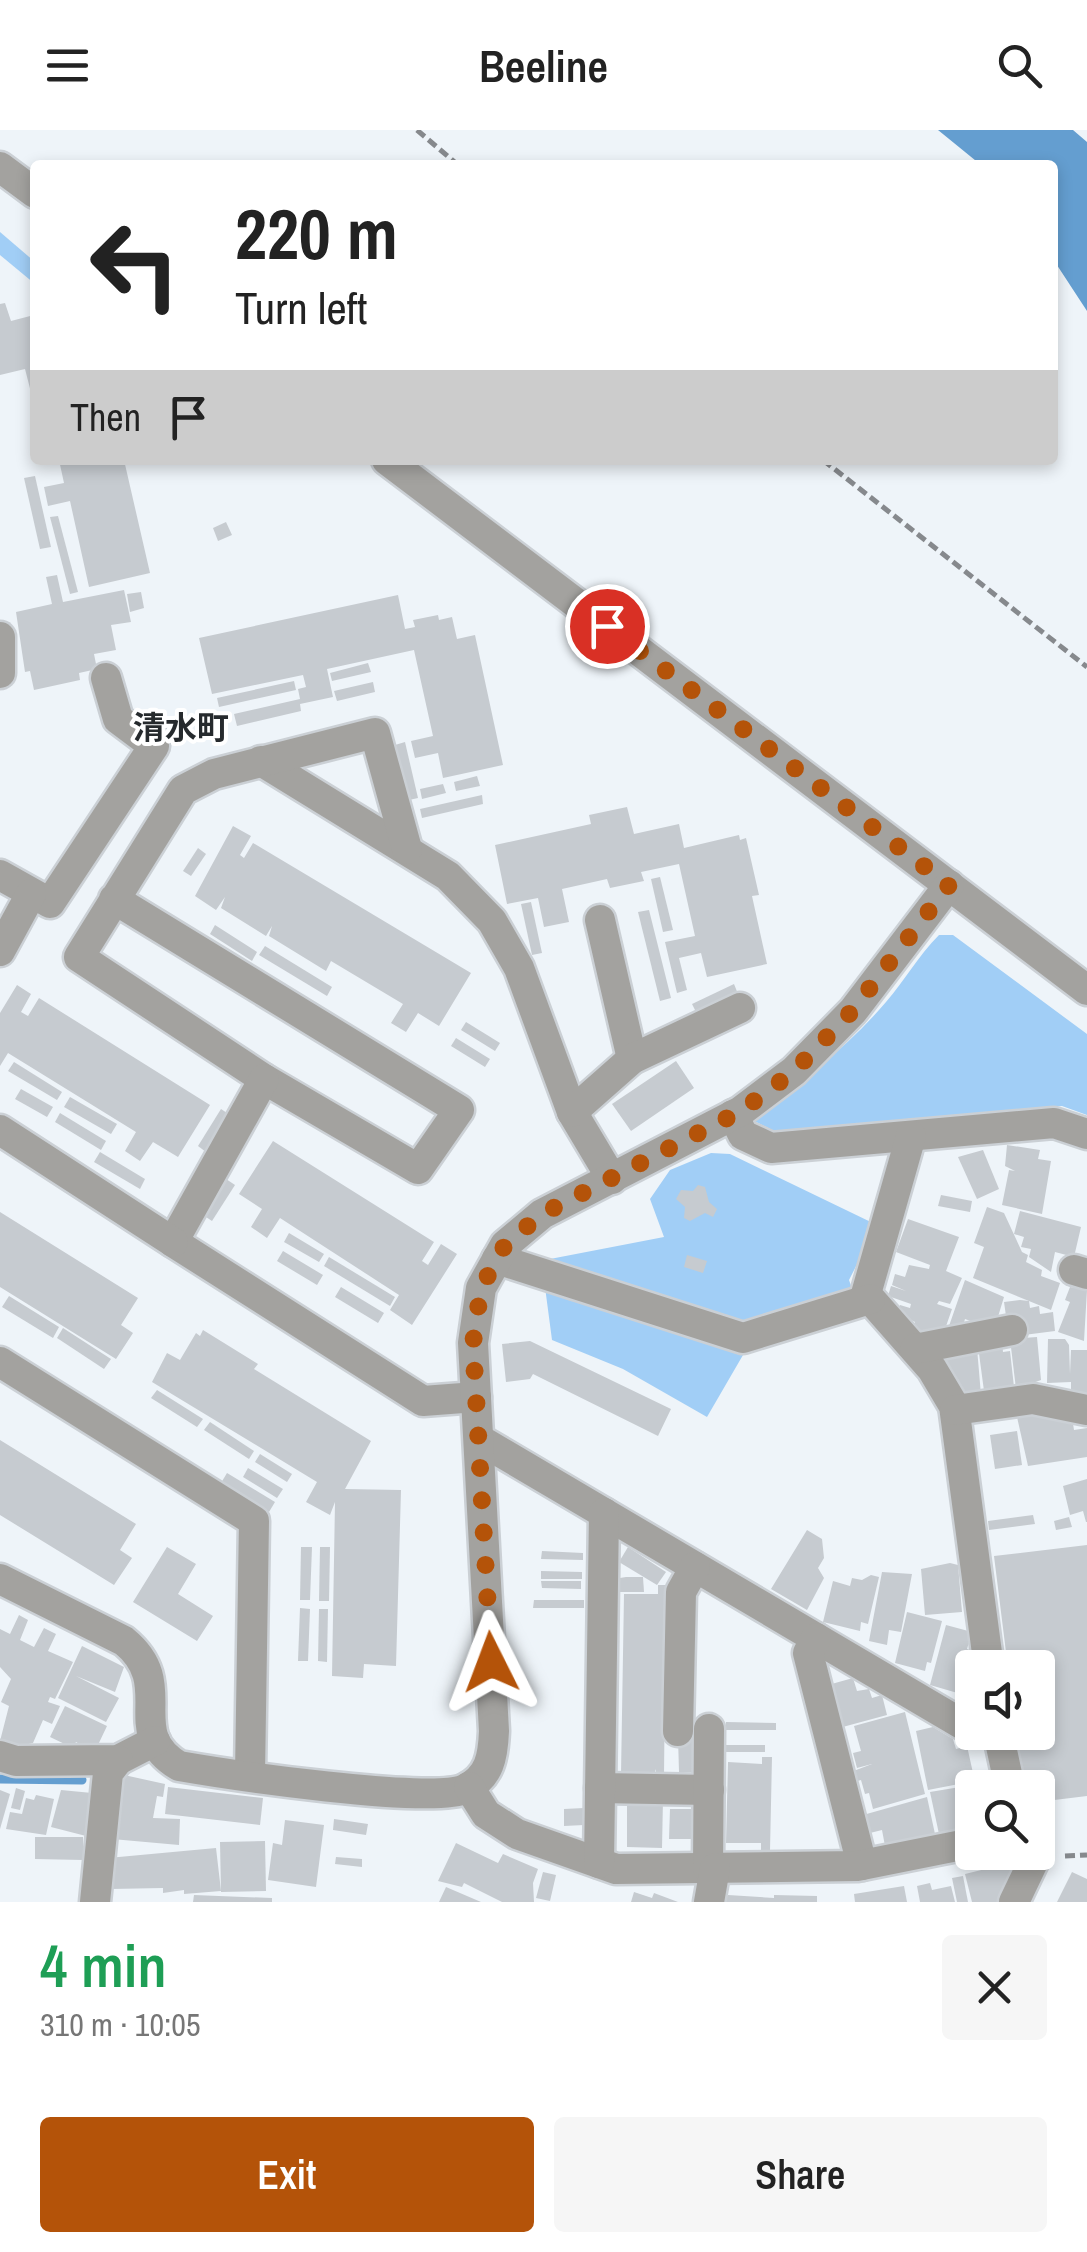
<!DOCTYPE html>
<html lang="en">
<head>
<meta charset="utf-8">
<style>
	:root { --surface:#fff; --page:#f6f6f6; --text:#222; --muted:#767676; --accent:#b45309 }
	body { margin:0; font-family:"Archivo Narrow","Noto Sans JP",sans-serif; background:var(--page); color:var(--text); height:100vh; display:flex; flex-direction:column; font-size:38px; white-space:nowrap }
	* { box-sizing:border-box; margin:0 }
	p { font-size:32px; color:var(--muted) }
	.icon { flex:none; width:55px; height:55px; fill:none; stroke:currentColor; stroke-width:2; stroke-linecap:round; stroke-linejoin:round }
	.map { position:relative; height:1772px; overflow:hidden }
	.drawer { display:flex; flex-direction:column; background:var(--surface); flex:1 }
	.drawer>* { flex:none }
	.banner { position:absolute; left:30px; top:30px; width:1028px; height:305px; border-radius:10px; box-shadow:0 5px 15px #0003; background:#fff; color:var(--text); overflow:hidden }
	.fabs { position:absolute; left:955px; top:1520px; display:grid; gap:20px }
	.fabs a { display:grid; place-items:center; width:100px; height:100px; border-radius:10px; background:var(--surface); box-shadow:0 5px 15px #0003; font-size:50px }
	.pin { position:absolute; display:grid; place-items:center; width:85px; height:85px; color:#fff; margin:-42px; border:5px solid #fff; border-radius:50%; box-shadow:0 2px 10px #0007 }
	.me { position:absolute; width:110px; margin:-55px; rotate:357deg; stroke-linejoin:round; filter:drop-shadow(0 0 8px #0008) }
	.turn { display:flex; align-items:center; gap:35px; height:210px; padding:0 40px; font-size:45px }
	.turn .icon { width:130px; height:130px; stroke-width:2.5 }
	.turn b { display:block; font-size:70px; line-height:85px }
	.then { display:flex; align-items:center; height:95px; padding:0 40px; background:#0003; gap:20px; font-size:38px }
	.round { display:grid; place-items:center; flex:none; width:105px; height:105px; border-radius:10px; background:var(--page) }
	.overview { display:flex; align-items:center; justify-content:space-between; height:170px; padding:0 40px }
	h1 { font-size:60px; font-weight:600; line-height:75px; color:#1e9e55 }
	.primary-button { display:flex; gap:20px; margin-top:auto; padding:20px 40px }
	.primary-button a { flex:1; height:115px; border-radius:10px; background:var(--accent); color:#fff; font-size:40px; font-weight:600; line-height:115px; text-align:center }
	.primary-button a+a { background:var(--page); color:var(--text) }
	header { display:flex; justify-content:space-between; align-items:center; height:130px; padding:0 40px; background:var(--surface); font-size:45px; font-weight:600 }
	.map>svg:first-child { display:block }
</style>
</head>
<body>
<header><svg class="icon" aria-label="menu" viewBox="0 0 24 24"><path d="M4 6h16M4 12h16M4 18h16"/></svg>Beeline<svg class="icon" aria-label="search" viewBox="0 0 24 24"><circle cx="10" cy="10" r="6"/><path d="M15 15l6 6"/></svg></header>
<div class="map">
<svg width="1087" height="1772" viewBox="0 0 1087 1772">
	<rect width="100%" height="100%" fill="#eef4f9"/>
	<g fill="#a1cef6">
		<path d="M0 102 35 132V154L0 125Z"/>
		<path d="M939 805H953L1087 904V985L1062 976 774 1001 752 990C798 954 848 917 886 872 905 850 918 826 939 805Z"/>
		<path d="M711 1023 730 1024 877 1095 849 1150 854 1164 761 1194 707 1287 623 1239 552 1210 545 1157 550 1129 664 1107 650 1069 670 1040Z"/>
	</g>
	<path fill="#649ed0" d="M938 0H1073L1087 12V181L1053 129 1052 35H981Z"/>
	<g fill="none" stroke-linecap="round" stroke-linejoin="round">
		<path stroke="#649ed0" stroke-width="9" d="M0 1649 82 1650"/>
	</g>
	<g fill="#c6cbd0">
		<path d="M5 173 11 191 34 185 35 278 25 239 0 245V174Z"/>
		<path d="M59 330H124L150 443 89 457 70 371 48 376 44 357 64 353Z"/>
		<path d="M35 346 51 417 40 419 24 348Z"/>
		<path d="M58 386 78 462 70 464 50 387Z"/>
		<path d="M226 392 232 405 218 411 213 398Z"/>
		<path d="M57 445 63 472 124 460 131 492 111 495 116 520 94 524 97 539 79 543 80 550 34 560 30 541 25 542 16 482 52 474 46 447Z"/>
		<path d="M141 462 144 478 130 482 127 464Z"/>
		<path d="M398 465 405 499 415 497 413 490 438 485 439 490 452 487 457 509 475 505 503 635 443 648 438 623 415 628 411 611 433 606 414 520 327 539 333 567 300 574 301 581 237 596 234 584 300 569 298 559 306 557 303 545 212 564 199 508Z"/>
		<path d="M368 533 371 542 332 551 330 543Z"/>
		<path d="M294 551 296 560 219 577 217 568Z"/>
		<path d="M373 552 375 562 337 571 334 561Z"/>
		<path d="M159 587 170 594 160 609 149 602Z"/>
		<path d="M405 612 418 668 409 670 395 615Z"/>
		<path d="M477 646 480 656 456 661 454 652Z"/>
		<path d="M443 654 446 663 422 669 420 659Z"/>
		<path d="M482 665 483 674 422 688 420 679Z"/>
		<path d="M627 677 634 704 679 694 684 718 739 705 740 710 746 708 759 765 752 766 767 834 707 847 701 823 679 828 687 860 677 863 665 812 695 806 679 734 641 742 644 751 610 758 607 749 562 759 569 792 544 797 538 768 507 774 495 715 591 694 589 685Z"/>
		<path d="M233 696 251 706 240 725 244 728 253 713 471 843 439 896 418 883 406 902 391 893 403 874 331 831 326 841 269 806 272 796 266 806 221 778 225 767 216 780 195 766Z"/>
		<path d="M198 718 206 724 191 746 183 741Z"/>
		<path d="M660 747 673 800 663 802 651 749Z"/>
		<path d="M531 772 542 823 532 825 521 774Z"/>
		<path d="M649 780 671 868 660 871 638 782Z"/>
		<path d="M215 795 257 822 252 831 210 804Z"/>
		<path d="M265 816 332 857 327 866 259 825Z"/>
		<path d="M734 854 738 864 697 884 692 874Z"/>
		<path d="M17 855 31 864 21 882 28 886 39 868 210 975 178 1027 153 1012 140 1031 125 1021 136 1002 8 923 0 936V883Z"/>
		<path d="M466 892 500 913 495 921 461 900Z"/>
		<path d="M456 908 490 929 485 937 451 916Z"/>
		<path d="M676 931 694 958 631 1001 612 974Z"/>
		<path d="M14 932 62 962 57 970 8 941Z"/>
		<path d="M21 959 53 977 47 987 15 969Z"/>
		<path d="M70 967 117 994 111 1004 64 977Z"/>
		<path d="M221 979 230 985 206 1022 198 1016Z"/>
		<path d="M60 983 106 1011 101 1020 55 992Z"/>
		<path d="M273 1011 434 1112 422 1131 428 1135 441 1114 457 1124 412 1195 390 1180 399 1165 280 1088 267 1108 251 1097 262 1079 239 1064Z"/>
		<path d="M1007 1015 1040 1020 1038 1029 1051 1031 1042 1084 1002 1075 1009 1040 1015 1041 1005 1036Z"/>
		<path d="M983 1020 999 1059 977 1069 958 1027Z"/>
		<path d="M100 1022 145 1049 140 1059 94 1032Z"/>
		<path d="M226 1049 235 1055 212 1091 203 1085Z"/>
		<path d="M698 1055 705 1057 709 1072 717 1079 713 1087 705 1083 690 1091 684 1088 685 1077 676 1069 681 1060 693 1061Z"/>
		<path d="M941 1065 972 1071 970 1082 938 1076Z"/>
		<path d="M987 1077 1004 1083 1022 1122 1028 1125 1026 1132 1042 1140 1041 1146 1060 1153 1051 1180 973 1148 984 1117 974 1113Z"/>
		<path d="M1020 1081 1081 1097 1074 1127 1055 1122 1051 1142 1029 1127 1031 1119 1021 1117 1024 1107 1014 1104Z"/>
		<path d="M0 1082 138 1168 121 1195 133 1203 116 1229 0 1157Z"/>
		<path d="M908 1089 959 1107 946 1141 962 1148 950 1174 939 1171 937 1174 952 1179 944 1202 933 1198 931 1204 913 1198 915 1192 897 1183 900 1175 910 1178 911 1174 888 1166 891 1156 906 1161 892 1155 895 1144 905 1147 909 1135 929 1139 930 1135 896 1122Z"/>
		<path d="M289 1103 324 1124 319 1132 284 1112Z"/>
		<path d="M283 1121 323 1145 317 1155 277 1131Z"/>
		<path d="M687 1125 707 1131 703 1143 684 1137Z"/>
		<path d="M329 1127 395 1167 390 1176 324 1136Z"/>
		<path d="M965 1150 1004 1167 997 1190 987 1187 984 1196 965 1189 962 1199 949 1196Z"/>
		<path d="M341 1157 384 1183 378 1193 335 1167Z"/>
		<path d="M1070 1157 1087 1160 1084 1211 1058 1202 1070 1172 1065 1170Z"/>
		<path d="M9 1166 59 1197 53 1208 2 1177Z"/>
		<path d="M1020 1170 1029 1171 1030 1178 1039 1176 1040 1184 1053 1182 1055 1201 1015 1206 1007 1193 1004 1172Z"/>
		<path d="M63 1198 111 1229 104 1239 57 1208Z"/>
		<path d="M203 1200 258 1234 254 1239 371 1311 345 1359 401 1360 396 1536 364 1534 363 1548 332 1546 335 1372 330 1385 306 1372 317 1352 152 1252 167 1223 180 1230 196 1203 200 1206Z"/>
		<path d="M1037 1207 1041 1250 1016 1259 1010 1209Z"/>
		<path d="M1048 1209H1065L1069 1215 1070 1244 1071 1220H1087V1264H1071V1252L1047 1253Z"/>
		<path d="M530 1211 671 1279 658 1306 533 1244 530 1249 506 1252 502 1214Z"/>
		<path d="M1002 1213 1003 1222 1010 1221 1014 1257 984 1261 978 1216Z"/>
		<path d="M977 1218 981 1265 964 1267 958 1249 952 1250 951 1238H943L941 1222Z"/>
		<path d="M157 1260 203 1289 197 1297 151 1268Z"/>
		<path d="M1048 1282 1049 1290 1072 1287 1074 1300 1087 1298V1327L1028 1336 1017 1287Z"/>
		<path d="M210 1292 254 1321 249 1329 204 1300Z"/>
		<path d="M1017 1301 1022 1335 995 1339 990 1305Z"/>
		<path d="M0 1310 136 1394 120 1420 132 1428 114 1455 0 1385Z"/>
		<path d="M260 1324 292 1344 287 1352 255 1332Z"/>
		<path d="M248 1338 283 1359 277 1368 243 1347Z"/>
		<path d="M227 1343 275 1372 269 1382 221 1353Z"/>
		<path d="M1087 1349V1392H1086L1083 1381 1070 1385 1063 1356Z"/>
		<path d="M1033 1385 1035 1394 989 1400 988 1391Z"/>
		<path d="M1069 1387 1072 1397 1056 1400 1054 1391Z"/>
		<path d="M807 1400 822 1409 824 1428 818 1438 824 1448 807 1480 771 1459Z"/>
		<path d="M1087 1415V1666L1038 1672V1658H1023L1016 1602H1038V1538H1008L994 1426Z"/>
		<path d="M167 1417 196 1434 178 1464 213 1486 197 1511 133 1472Z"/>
		<path d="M301 1417H312L310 1470H300Z"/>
		<path d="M320 1417H330L329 1471H319Z"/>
		<path d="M628 1417 666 1442 657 1455 619 1432Z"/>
		<path d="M542 1421 583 1423V1430L541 1429Z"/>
		<path d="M950 1433 958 1435 962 1482 925 1485 921 1439Z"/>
		<path d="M541 1441 582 1442V1449H541Z"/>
		<path d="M882 1442 912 1444 901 1502 889 1500 887 1515 869 1511Z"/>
		<path d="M871 1445 879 1447 868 1494 861 1492 860 1501 823 1492 833 1451 850 1456 852 1448 862 1450Z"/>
		<path d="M626 1447H643L644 1462H615L614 1449Z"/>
		<path d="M541 1451H581V1459L542 1458Z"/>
		<path d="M658 1455H666L664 1645H657L655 1639V1645L621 1644 624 1464H658Z"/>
		<path d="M534 1470H584V1478H533Z"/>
		<path d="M300 1478 310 1479 308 1531H298Z"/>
		<path d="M319 1479H328L327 1532 318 1531Z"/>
		<path d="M907 1482 942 1491 931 1533 927 1532 925 1541 895 1533Z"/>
		<path d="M19 1485 28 1490 20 1510 34 1517 44 1498 56 1504 48 1521 73 1532 55 1569 50 1567 48 1572 60 1576 52 1594 43 1590 33 1613 16 1617 0 1611 9 1576 1 1572 11 1549 0 1537V1499L10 1504Z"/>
		<path d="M946 1495 972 1502 967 1519 973 1521 961 1564 930 1555Z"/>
		<path d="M82 1516 124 1537 115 1562 76 1546 119 1568 106 1592 58 1568Z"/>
		<path d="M853 1548 857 1561 869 1559 872 1568 882 1565 887 1585 839 1598 828 1555Z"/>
		<path d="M65 1576 107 1596 97 1617 90 1613 88 1619 76 1612 73 1618 50 1607Z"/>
		<path d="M905 1582 925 1664 873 1679 869 1663 865 1664 861 1650 854 1652 851 1642 872 1634 857 1638 853 1623 861 1621 854 1596Z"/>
		<path d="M726 1592 776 1593V1600H725Z"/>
		<path d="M933 1597 953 1609 956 1619 967 1616 973 1643 957 1646 959 1654 928 1660 916 1601Z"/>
		<path d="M678 1607 693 1608 694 1642H679Z"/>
		<rect x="724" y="1615" width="41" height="7"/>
		<path d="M762 1627H772L770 1721H761V1713H726L728 1632 762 1634Z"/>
		<path d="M124 1645 165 1654 163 1667 157 1666 153 1688 180 1689 179 1715 112 1709Z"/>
		<path d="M972 1655V1697L939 1704 930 1662Z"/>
		<path d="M168 1657 263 1668 260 1695 165 1684Z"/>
		<path d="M16 1658 25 1661 20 1680 11 1678Z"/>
		<path d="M0 1660 10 1664 0 1699Z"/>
		<path d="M61 1660 92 1663 86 1706 51 1697Z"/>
		<path d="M36 1665 54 1669 46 1705 6 1699 10 1682 22 1684 26 1668 34 1670Z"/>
		<path d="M927 1667 935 1704 885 1716 882 1700 866 1704 863 1685Z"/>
		<path d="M627 1669H663L662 1718 627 1717Z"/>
		<path d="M584 1678V1695L564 1696V1679Z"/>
		<path d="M670 1679H691L692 1709H669Z"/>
		<path d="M334 1689 368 1694 366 1705 333 1700Z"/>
		<path d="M285 1690 324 1695 316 1757 268 1750 273 1713 282 1715Z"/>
		<path d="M35 1707H83V1730L35 1729Z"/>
		<path d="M265 1711 266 1761 221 1762 220 1712Z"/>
		<path d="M456 1713 498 1733 503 1724 538 1739 533 1753 534 1772H502L464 1753 462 1757 438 1751Z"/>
		<path d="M216 1718 221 1761 184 1764V1760L163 1763V1758L111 1759 108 1728Z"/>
		<path d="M336 1727 362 1729V1737L335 1734Z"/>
		<path d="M1014 1732 1017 1744 1013 1753 1004 1755 1003 1772H972L965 1744Z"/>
		<path d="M543 1742 556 1745 550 1771 536 1768Z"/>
		<path d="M1072 1742 1087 1749V1772H1057Z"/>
		<path d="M963 1746 968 1772H957L952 1748Z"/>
		<path d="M930 1753 932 1760 951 1756 955 1772H920L917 1756Z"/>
		<path d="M904 1756 907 1772H855L854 1764Z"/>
		<path d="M446 1757 481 1772H439Z"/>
		<path d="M634 1762 652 1768 654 1763 678 1772H631Z"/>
		<path d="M194 1765 272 1768V1772H193Z"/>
		<path d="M728 1765 774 1768V1765L817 1766V1772H723Z"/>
	</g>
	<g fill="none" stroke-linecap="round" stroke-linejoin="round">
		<g stroke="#cbd0d5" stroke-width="35">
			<g id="minor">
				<path d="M0 37 35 63"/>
				<path d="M387 330 1087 860"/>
				<path d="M0 507V543"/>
				<path d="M261 631 448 746 492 791 519 838 572 982 612 1049"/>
				<path d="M0 745 50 773 154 616 118 589 106 548"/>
				<path d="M114 769 459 980 418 1039 264 949 79 827 183 660 214 644 375 603 407 719"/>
				<path d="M600 790 632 929"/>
				<path d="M0 821 31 764"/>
				<path d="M264 949 173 1112 423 1271 476 1267"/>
				<path d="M572 982 632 929 740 878"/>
				<path d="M733 985 743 1005 771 1018 1054 993 1087 1004"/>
				<path d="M0 1000 173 1112"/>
				<path d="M911 1006 866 1164 932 1239 954 1276 989 1538"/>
				<path d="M497 1129 743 1208 870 1169"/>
				<path d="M1074 1140 1087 1144"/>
				<path d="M915 1219 1012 1200"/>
				<path d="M0 1232 254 1391 250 1644"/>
				<path d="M955 1280 1033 1269 1087 1280"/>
				<path d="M480 1310 972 1600"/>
				<path d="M0 1449 124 1511C179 1556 121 1601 179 1636 225 1644 432 1675 465 1659 490 1647 493 1626 494 1601L473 1213 481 1158 505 1115 542 1084 741 981 794 941 853 881 949 755"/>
				<path d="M816 1508 808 1523 862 1735"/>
				<path d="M678 1601 681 1462 695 1437"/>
				<path d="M998 1602 1010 1658"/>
				<path d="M0 1626 16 1631 118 1630 155 1611"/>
				<path d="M469 1657 486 1684 517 1704 616 1739 857 1736 972 1713"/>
				<path d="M600 1658 709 1660"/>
				<path d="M599 1733 604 1383"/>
				<path d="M708 1738 709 1599"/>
				<path d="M95 1772 108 1643 118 1630"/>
				<path d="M709 1772 715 1738"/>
				<path d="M1014 1772 1035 1728 1031 1722"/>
			</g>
		</g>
		<g stroke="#86898d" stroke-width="5" stroke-dasharray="10 5" stroke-linecap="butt">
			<path d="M417 0 458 35"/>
			<path d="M823 330 1087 537"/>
			<path d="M1065 1726 1087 1725"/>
		</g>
		<use href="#minor" stroke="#a3a29f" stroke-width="30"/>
	</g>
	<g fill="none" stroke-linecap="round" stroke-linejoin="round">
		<path stroke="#b45309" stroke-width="18" stroke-dasharray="0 32.4" d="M491 1532 473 1213 481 1158 505 1115 542 1084 741 981 794 941 853 880 949 755 607 496"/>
	</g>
	<g text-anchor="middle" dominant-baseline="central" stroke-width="8" stroke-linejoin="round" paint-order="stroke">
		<g font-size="32" font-weight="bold" fill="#262a2d" stroke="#fff">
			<text x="181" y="597">清水町</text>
		</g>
	</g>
</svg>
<div class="fabs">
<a><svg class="icon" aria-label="sound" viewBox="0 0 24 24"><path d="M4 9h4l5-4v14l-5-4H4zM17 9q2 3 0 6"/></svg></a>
<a><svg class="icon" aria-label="search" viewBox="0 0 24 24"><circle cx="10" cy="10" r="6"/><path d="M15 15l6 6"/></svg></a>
</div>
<div class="pin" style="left:607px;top:496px;background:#d93025"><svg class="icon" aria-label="arrive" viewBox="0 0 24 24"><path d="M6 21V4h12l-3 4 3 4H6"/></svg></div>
<svg class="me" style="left:491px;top:1532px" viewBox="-20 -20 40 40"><path d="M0-17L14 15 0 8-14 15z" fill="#b45309" stroke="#fff" stroke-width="4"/></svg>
<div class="banner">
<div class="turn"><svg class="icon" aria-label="left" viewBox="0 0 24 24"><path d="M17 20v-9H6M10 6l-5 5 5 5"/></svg><div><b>220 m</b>Turn left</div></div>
<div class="then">Then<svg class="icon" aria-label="arrive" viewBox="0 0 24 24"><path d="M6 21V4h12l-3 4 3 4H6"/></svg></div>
</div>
</div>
<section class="drawer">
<div class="overview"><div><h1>4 min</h1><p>310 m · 10:05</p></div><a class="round"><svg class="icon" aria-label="close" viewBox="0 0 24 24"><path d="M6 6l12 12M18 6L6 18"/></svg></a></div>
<div class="primary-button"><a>Exit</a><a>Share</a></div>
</section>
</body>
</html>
